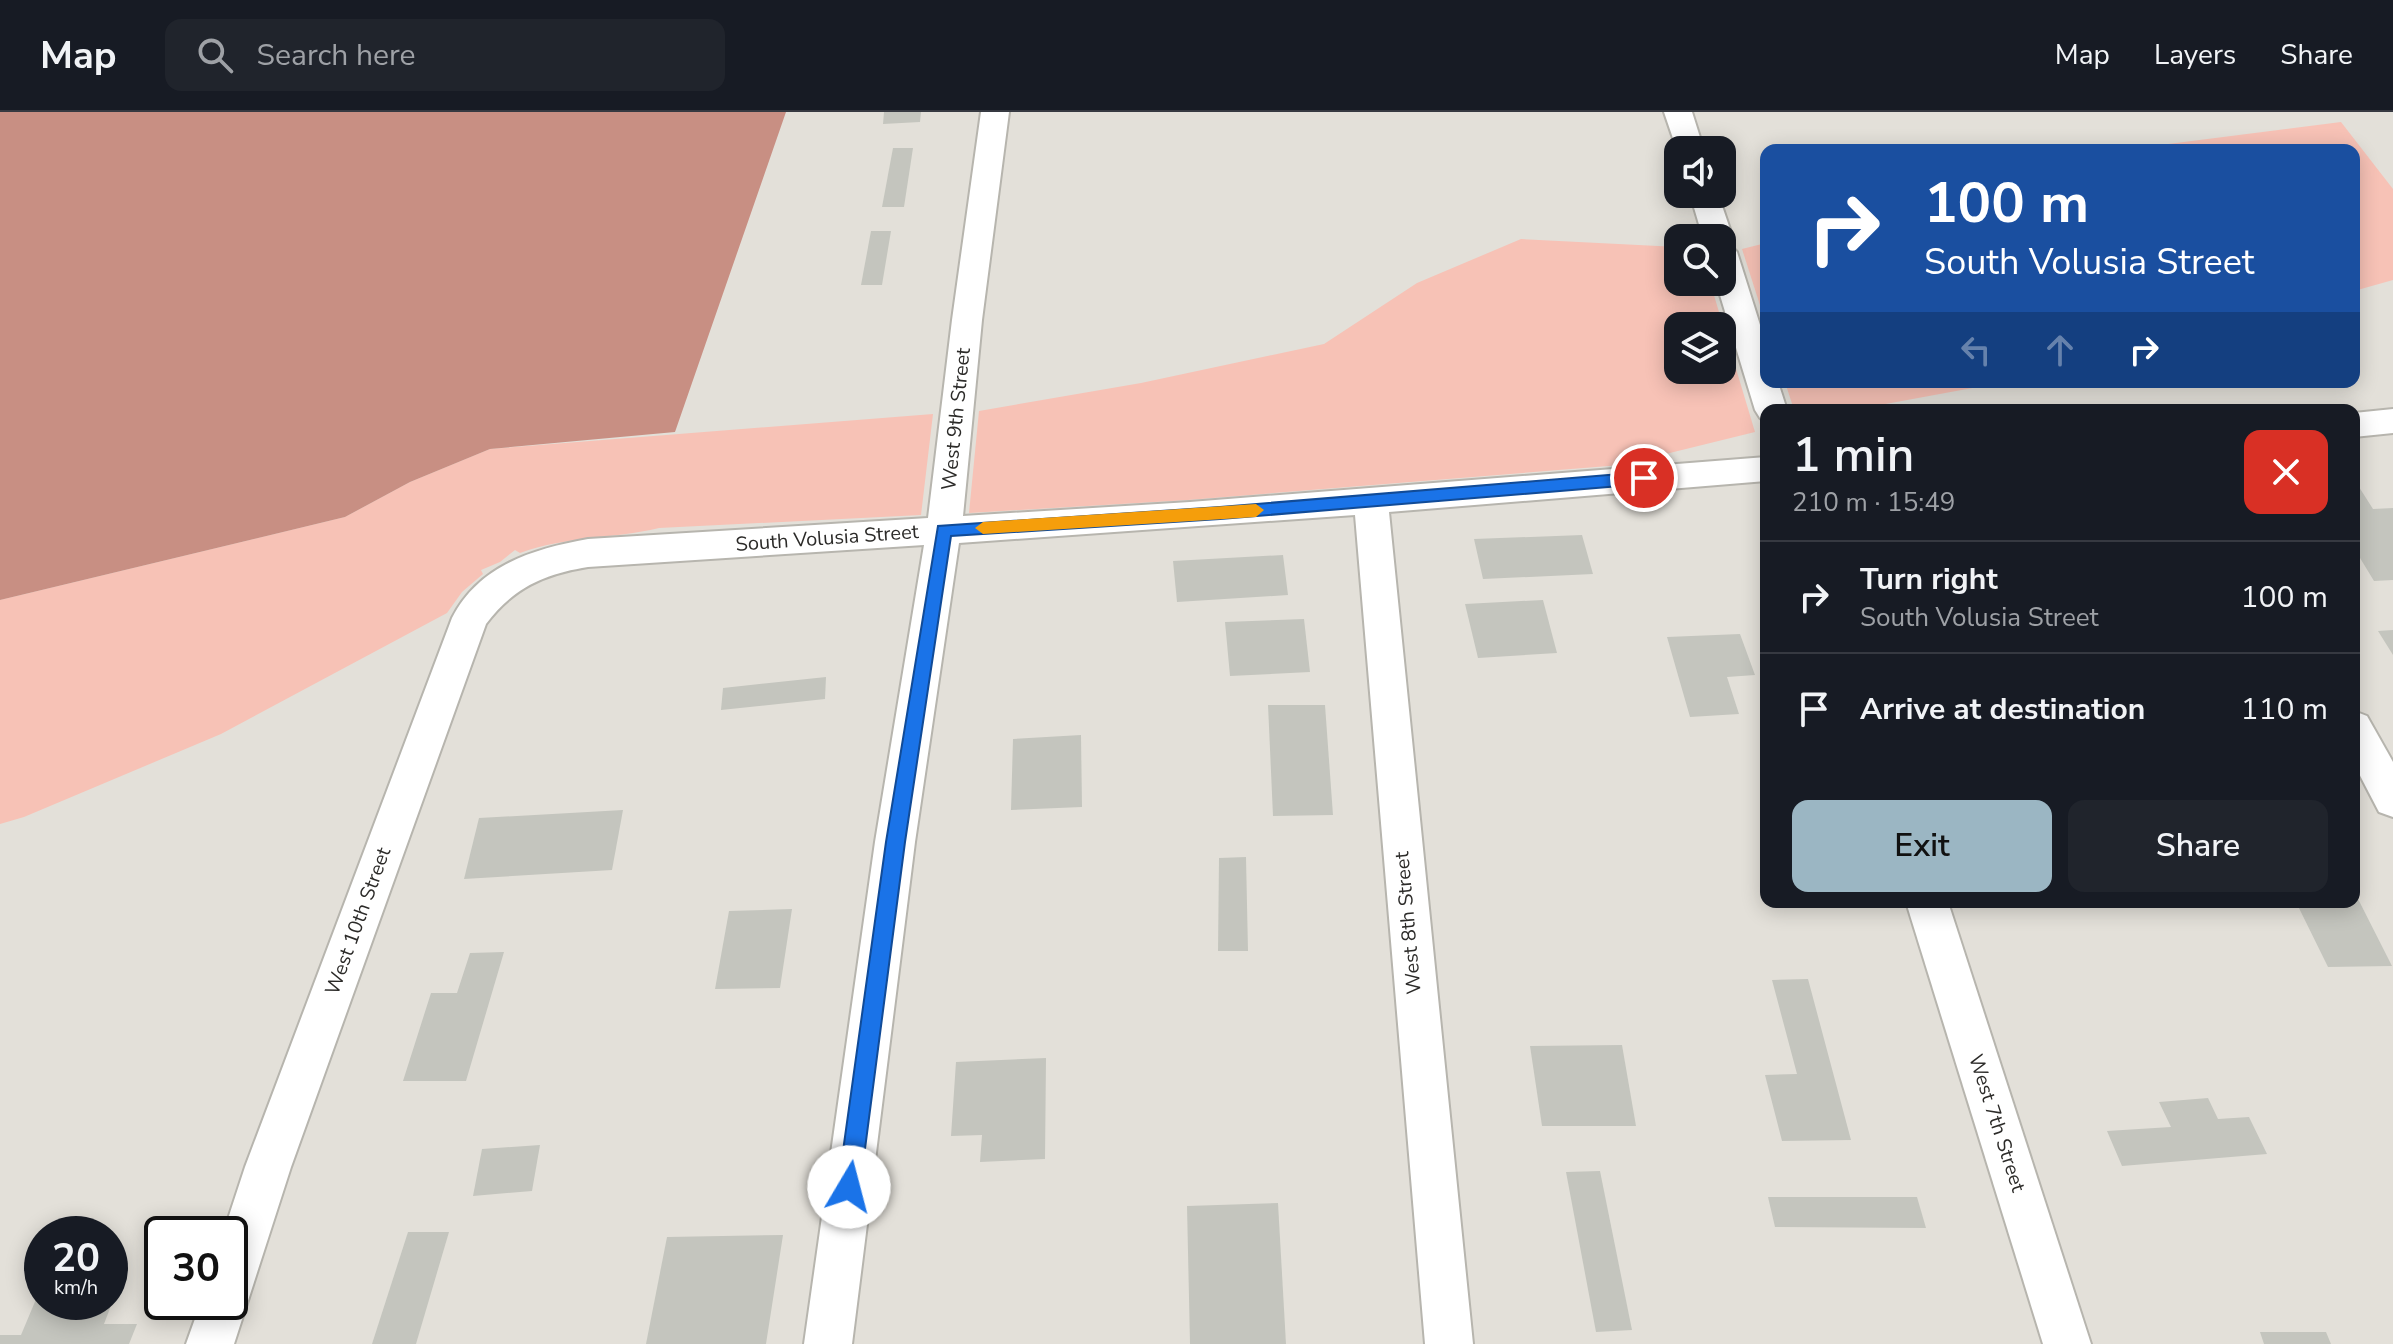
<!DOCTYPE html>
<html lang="en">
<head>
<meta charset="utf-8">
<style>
	:root { --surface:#171b24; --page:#20242c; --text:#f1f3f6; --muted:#9ea1a6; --line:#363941; --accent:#9bb6c3 }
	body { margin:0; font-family:"Nunito Sans",sans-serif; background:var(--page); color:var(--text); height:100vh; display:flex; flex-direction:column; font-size:30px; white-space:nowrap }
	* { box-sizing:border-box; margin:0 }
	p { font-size:26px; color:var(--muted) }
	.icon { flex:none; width:44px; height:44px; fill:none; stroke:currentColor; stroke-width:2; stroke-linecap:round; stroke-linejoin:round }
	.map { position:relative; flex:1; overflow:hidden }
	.panel { position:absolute; left:1760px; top:292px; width:600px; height:504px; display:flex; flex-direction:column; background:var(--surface); border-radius:16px; box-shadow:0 4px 20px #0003 }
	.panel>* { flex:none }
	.top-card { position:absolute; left:1760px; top:32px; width:600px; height:244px; border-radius:16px; box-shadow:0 4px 20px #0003; background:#1a4fa0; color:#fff; overflow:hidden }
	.controls { position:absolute; left:1664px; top:24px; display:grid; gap:16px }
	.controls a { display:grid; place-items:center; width:72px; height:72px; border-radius:16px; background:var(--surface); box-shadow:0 4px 20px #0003; font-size:40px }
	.speed { position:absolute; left:24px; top:1104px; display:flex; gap:16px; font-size:40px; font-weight:700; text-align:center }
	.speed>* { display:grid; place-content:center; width:104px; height:104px; border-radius:50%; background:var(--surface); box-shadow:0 4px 20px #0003; line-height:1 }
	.speed small { font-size:20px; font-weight:400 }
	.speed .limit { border:4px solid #111; border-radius:12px; background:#fff; color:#111 }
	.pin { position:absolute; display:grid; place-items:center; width:68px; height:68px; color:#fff; margin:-34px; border:4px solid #fff; border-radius:50%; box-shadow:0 2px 8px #0007 }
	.me { position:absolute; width:88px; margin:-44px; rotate:8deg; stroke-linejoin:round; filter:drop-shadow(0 0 6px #0008) }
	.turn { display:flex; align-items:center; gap:28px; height:168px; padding:0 32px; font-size:36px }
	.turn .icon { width:104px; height:104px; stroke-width:2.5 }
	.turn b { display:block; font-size:56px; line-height:68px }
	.lanes { display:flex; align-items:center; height:76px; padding:0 32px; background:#0003; justify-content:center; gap:40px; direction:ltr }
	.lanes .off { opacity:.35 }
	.round { display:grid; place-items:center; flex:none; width:84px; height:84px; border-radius:16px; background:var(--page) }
	.overview { display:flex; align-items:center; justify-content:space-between; height:136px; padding:0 32px }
	h1 { font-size:48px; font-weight:600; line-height:60px }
	.cta { display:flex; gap:16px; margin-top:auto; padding:16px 32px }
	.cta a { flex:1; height:92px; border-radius:16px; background:var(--accent); color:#111; font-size:32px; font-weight:600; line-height:92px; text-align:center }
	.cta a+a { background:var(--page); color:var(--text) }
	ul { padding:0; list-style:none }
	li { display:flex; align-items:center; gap:24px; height:112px; padding:0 32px; border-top:2px solid var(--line) }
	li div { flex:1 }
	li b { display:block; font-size:30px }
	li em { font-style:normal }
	header { display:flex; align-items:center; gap:48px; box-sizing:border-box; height:112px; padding:0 40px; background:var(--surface); border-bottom:2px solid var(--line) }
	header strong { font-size:38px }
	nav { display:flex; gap:44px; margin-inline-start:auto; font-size:28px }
	.search { width:560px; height:72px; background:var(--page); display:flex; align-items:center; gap:20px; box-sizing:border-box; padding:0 28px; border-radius:16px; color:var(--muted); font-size:30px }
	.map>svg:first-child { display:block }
</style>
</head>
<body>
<header>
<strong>Map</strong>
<div class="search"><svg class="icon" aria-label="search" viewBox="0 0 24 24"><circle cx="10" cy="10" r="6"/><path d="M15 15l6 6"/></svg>Search here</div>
<nav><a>Map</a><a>Layers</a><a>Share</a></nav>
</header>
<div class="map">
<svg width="2393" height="1232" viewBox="0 0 2393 1232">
	<rect width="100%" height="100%" fill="#e3e0d9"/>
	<g fill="#f7c2b6" fill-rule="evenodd">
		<path d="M2341 10 2393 77V168L2354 179V38H2121Z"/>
		<path d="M1521 127 1678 135V170H1710L1755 320 1621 353 1188 388 969 401 979 299 1141 271 1324 232 1417 171ZM1678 214H1722V258H1678Z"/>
		<path d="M1766 131V212L1742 137Z"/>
		<path d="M1785 270H2005L1853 298H1794Z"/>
		<path d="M933 302 921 403 659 416C613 427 566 424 520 441L515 438 500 450 481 458 483 462 462 480 447 501 221 622 24 705 0 712V488L345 405 410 370 490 337Z"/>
	</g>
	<path fill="#c88f83" d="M0 0H786L675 320 490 337 410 370 345 405 0 488Z"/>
	<g fill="#c4c5be">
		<path d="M884 0H921L920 10 883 12Z"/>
		<path d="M893 36H913L904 95H882Z"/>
		<path d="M871 119H891L882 173H861Z"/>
		<path d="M2354 375H2359L2373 397 2393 396V468L2374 469 2357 441H2354Z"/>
		<path d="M1582 423 1593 462 1483 467 1474 427Z"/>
		<path d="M1283 443 1288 483 1177 490 1173 449Z"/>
		<path d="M1543 488 1557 541 1478 546 1465 492Z"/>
		<path d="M1304 507 1310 560 1230 564 1225 510Z"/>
		<path d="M2393 518V543L2378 519Z"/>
		<path d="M1740 522 1755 563 1727 565 1739 602 1690 605 1667 525Z"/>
		<path d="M826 565 825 587 721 598 723 576Z"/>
		<path d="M1268 593H1325L1333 703 1273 704Z"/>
		<path d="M1081 623 1082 695 1011 698 1013 627Z"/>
		<path d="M623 698 612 758 464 767 479 706Z"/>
		<path d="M1246 745 1248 839H1218L1219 746Z"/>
		<path d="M2354 779 2392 854 2328 855 2296 790H2354Z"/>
		<path d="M792 797 780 876 715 877 729 799Z"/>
		<path d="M504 840 466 969H403L431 881H457L470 841Z"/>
		<path d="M1808 867 1851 1028 1782 1029 1765 963 1797 962 1772 868Z"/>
		<path d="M1622 933 1636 1014H1542L1530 934Z"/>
		<path d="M1046 946 1045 1047 980 1050 982 1023 951 1024 956 950Z"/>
		<path d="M2208 986 2218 1007 2249 1005 2267 1042 2122 1054 2107 1019 2171 1015 2159 990Z"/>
		<path d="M540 1033 532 1079 473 1084 482 1037Z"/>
		<path d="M1600 1059 1632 1218 1596 1220 1566 1060Z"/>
		<path d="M1768 1085H1917L1926 1116 1775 1115Z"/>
		<path d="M1278 1091 1286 1232H1190L1187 1094Z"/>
		<path d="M408 1120H449L416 1232H372Z"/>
		<path d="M783 1123 766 1232H646L667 1125Z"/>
		<path d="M110 1149H128L104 1212H137L129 1232H0V1223H21L42 1173V1190H110Z"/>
		<path d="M2260 1220H2326L2331 1232H2264Z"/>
	</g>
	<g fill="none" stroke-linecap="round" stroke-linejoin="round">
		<g stroke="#b7b5ae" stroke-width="4">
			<g id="street">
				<path d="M981 0H1009L982 208 963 404 1190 390 1766 345V369L1389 400 1473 1232H1425L1355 403 959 431 915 730 852 1232H804L875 730 924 433 588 455C544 462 513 476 486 512L291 1055 234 1232H186L201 1190H230V1122H223L245 1055 452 506C479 453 533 437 588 427L928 406 952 208Z"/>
				<path d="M1664 0H1692L1704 38H1678V41Z"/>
				<path d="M1690 82H1718L1733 126 1729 132 1737 140 1766 232V270H1778L1787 298H1766V308L1760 306 1755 298 1716 170H1722V126H1703Z"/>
				<path d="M2393 297V321L2354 325V301Z"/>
				<path d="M2354 599 2367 604 2393 650V705L2379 700 2354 652Z"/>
				<path d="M1906 790H1948L2091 1232H2043Z"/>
			</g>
		</g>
		<use href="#street" fill="#fff" fill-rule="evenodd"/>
	</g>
	<path fill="#1a73e8" stroke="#114b97" stroke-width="2" d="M1644 360 1652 366 1644 372 1220 407 951 424 905 730 860 1075 857 1083 849 1086 842 1083 838 1075 886 730 938 414 1220 395Z"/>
	<path fill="#f59e0b" d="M1256 392 1264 398 1256 405 983 422 975 416 983 410Z"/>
	<g text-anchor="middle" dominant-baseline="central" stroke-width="6" stroke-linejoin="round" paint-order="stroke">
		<g font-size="20" fill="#2c2b29" stroke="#fff">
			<text transform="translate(956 307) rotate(-84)">West 9th Street</text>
			<text transform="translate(827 426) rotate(-4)">South Volusia Street</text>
			<text transform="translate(358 809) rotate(-70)">West 10th Street</text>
			<text transform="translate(1408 811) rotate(-95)">West 8th Street</text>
			<text transform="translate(1997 1011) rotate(72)">West 7th Street</text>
		</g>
	</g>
</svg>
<div class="controls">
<a><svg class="icon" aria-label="sound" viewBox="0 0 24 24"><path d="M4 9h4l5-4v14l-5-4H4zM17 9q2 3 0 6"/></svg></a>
<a><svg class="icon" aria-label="search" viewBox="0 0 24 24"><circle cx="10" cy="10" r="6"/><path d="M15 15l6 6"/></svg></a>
<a><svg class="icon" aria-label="layers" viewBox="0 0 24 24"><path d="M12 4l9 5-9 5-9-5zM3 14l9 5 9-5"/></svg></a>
</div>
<div class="speed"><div>20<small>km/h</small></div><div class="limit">30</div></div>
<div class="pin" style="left:1644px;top:366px;background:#d93025"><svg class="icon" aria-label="arrive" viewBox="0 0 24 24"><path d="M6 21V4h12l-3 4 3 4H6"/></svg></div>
<svg class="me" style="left:849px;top:1075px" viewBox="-20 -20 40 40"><circle r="19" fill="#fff"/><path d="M0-13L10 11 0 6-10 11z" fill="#1a73e8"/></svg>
<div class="top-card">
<div class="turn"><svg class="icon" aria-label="right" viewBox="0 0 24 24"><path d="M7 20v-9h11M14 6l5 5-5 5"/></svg><div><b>100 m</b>South Volusia Street</div></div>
<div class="lanes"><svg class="icon off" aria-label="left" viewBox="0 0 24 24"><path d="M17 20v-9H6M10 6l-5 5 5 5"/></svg><svg class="icon off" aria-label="ahead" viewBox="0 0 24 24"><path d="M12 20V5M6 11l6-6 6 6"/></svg><svg class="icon" aria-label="right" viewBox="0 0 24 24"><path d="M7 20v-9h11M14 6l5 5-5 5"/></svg></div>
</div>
<section class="panel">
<div class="overview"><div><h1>1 min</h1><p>210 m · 15:49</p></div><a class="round" style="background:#d93025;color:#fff"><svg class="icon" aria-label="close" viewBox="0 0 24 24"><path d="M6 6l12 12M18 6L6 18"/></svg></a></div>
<ul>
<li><svg class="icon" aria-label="right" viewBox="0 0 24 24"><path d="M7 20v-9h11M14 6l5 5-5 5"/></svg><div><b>Turn right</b><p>South Volusia Street</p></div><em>100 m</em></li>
<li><svg class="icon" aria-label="arrive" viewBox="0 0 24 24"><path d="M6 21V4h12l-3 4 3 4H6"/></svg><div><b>Arrive at destination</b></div><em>110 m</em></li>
</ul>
<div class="cta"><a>Exit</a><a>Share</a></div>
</section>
</div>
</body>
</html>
